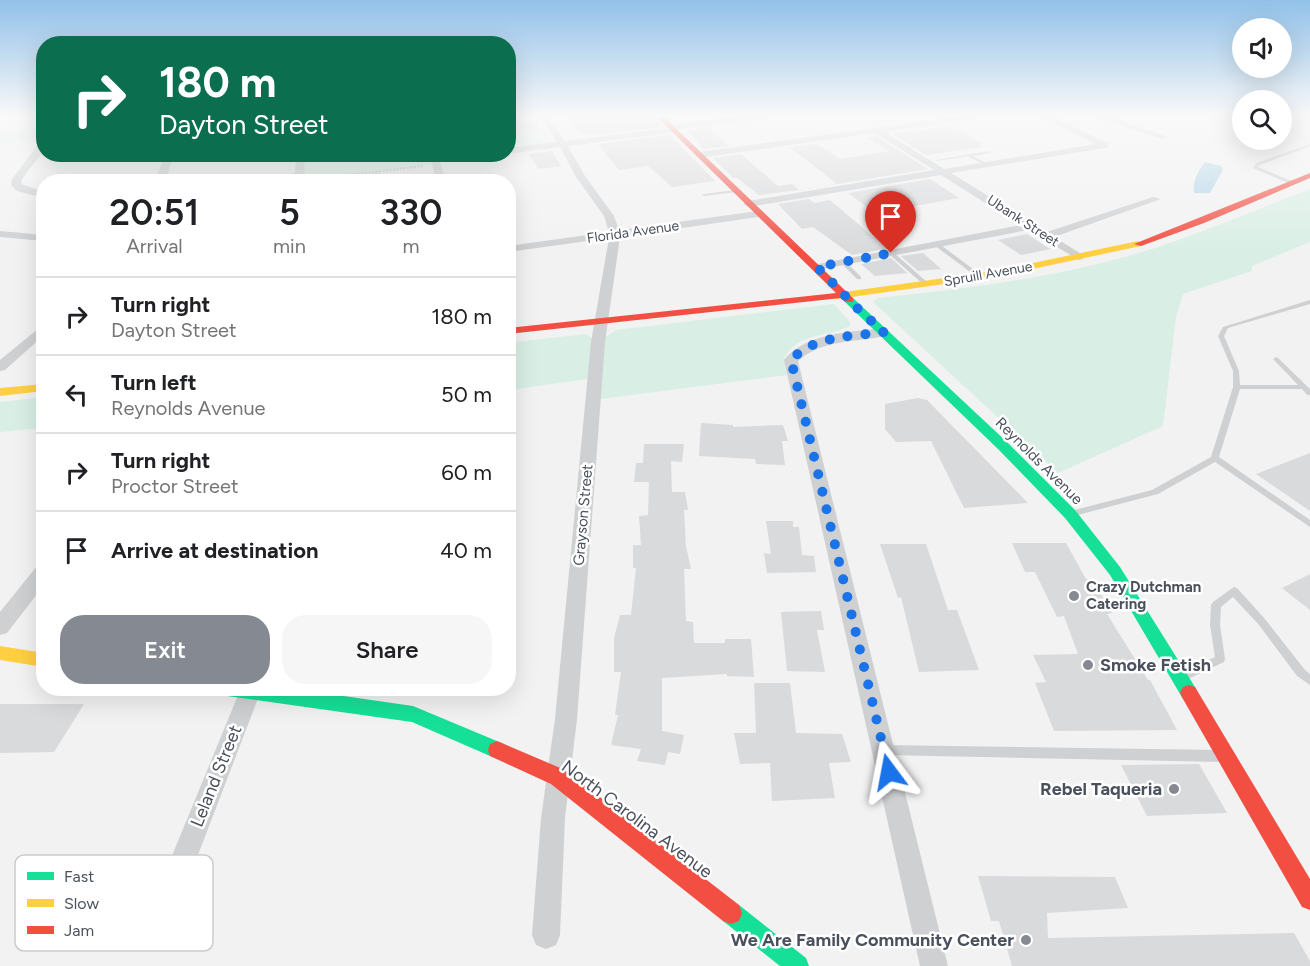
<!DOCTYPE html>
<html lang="en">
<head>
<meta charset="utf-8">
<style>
	:root { --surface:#fff; --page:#f6f6f6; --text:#202124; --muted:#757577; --line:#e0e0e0; --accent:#858991 }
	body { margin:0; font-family:Figtree,sans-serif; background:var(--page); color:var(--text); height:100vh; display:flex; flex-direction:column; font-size:22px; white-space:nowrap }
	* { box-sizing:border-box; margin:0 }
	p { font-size:20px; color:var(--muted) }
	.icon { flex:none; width:33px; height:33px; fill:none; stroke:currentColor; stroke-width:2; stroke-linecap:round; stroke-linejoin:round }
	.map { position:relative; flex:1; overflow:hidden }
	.panel { position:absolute; left:36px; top:174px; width:480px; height:522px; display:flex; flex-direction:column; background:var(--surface); border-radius:24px; box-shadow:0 6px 24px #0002 }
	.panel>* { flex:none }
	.top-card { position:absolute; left:36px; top:36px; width:480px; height:126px; border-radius:24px; box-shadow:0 6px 24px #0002; background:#0b6e4f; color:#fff; overflow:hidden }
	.tools { position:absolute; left:1232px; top:18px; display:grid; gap:12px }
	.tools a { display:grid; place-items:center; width:60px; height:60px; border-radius:50%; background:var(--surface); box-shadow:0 6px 24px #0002; font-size:30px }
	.pin { position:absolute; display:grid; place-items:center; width:51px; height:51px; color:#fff; margin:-62px -26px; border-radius:50% 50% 50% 0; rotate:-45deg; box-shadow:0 0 6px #0007 }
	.pin .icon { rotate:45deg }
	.me { position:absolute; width:66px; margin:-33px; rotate:347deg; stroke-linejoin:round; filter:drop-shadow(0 0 4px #0008) }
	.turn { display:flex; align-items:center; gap:21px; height:126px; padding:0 24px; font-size:27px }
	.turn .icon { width:78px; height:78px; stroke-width:2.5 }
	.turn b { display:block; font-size:42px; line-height:51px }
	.eta { display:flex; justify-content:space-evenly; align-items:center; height:102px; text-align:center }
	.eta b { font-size:36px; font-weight:600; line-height:42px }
	.button { display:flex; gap:12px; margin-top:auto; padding:12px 24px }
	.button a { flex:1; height:69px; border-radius:24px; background:var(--accent); color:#fff; font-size:24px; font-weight:600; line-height:69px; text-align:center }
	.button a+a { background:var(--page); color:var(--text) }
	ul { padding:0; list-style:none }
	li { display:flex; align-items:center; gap:18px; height:78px; padding:0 24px; border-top:2px solid var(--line) }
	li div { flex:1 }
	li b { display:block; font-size:22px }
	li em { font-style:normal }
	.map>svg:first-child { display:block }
</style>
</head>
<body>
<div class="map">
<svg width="1310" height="966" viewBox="0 0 1310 966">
	<rect width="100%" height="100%" fill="#f2f2f2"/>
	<g fill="#d9efe5">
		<path d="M536 120 553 144 509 149 508 123Z"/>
		<path d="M43 127V132L38 140 0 144V131Z"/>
		<path d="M301 155H433L437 164 301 181Z"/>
		<path d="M1310 189V242L1252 266V271L1183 294 1176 317 1163 426 1058 473 873 302 878 298C965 289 1054 278 1139 253 1197 235 1253 211 1310 189Z"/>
		<path d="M834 304 850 322V326C827 338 797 332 784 359L787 375 593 400 595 378 509 390 508 343 586 334 598 342 616 330Z"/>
		<path d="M43 397V428L0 432V402Z"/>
	</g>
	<path fill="#b2d4e8" d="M1205 162 1221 166 1223 170 1210 193H1194C1192 182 1198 171 1205 162Z"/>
	<g fill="#d9dadc">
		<path d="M566 116H652L661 127 591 135 589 133 582 134Z"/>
		<path d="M951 126 983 144 979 145 983 147 926 155 892 134Z"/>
		<path d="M708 128 729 146 704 149 686 130Z"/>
		<path d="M670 135 715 181 672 187 648 166 619 170 598 144Z"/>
		<path d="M876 136 928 169 837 184 790 147 817 144 840 159 889 151 867 138Z"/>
		<path d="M552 151 561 166 539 169 528 154Z"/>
		<path d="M741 154 778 186 792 184 799 190 759 195 737 178H733L713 158Z"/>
		<path d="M930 179 959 198 904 208 897 203 867 207 848 193Z"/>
		<path d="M809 199 814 203 830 200 870 234 891 248 852 255 813 227 802 229 778 204Z"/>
		<path d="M1027 234 1050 249 1021 255 998 240Z"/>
		<path d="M923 253 941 269 918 271 901 256Z"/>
		<path d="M891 258 907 273 875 276 861 264Z"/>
		<path d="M918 398 927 400 1028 503 964 508 931 441 896 442 885 429V404Z"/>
		<path d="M701 423 733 425V427L783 425 788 441H782L785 465 756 464 755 459 699 456Z"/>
		<path d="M644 444H684L682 462 671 461 672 492H685L688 510H684L686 546 691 569H684L686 621 693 622 694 643H725V639H751L754 677 727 676V674L662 678V731L684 735 680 754 668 752 665 765 637 761 641 749 611 745 618 715H615L621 672H614V638L620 615H631L636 568H633V545H641L639 516 648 515 649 482H634L636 463H643Z"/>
		<path d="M1310 453V511L1256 474Z"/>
		<path d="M766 521H793V527H799L802 555 814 556 816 572 767 573 764 553 771 554Z"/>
		<path d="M1012 543H1066L1086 579H1092L1112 613 1107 614 1148 680H1150L1177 730 1054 731 1035 683 1046 682 1033 655 1078 654 1064 616 1057 617 1035 572H1025Z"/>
		<path d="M880 544H926L948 610H957L979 670 919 672 901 597 898 598Z"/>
		<path d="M1310 574V610L1282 588Z"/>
		<path d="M821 611 824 630H817L825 672 787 671 781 612Z"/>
		<path d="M754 683H790L796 733 842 734 851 762 829 763 835 798 772 801 770 763 740 764 734 733H756Z"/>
		<path d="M0 704H84L54 752 0 753Z"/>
		<path d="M1199 764 1227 813 1147 816 1121 765Z"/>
		<path d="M978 876 1115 877 1128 908 1047 913 1048 938 1294 933 1310 961V966H1012L999 921H991Z"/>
	</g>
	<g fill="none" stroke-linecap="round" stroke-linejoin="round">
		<g stroke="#bcc6c4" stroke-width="2" stroke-dasharray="2 1.5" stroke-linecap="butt">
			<path d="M378 173 382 175 376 179 364 177Z"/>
			<path d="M354 178 359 179 349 180Z"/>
			<path d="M313 179 424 166"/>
		</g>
		<g fill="#ced0d2" fill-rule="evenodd">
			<path d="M1310 144V146L1260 165 1258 167 1294 182V184H1290L1253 168 1256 163Z"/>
			<path d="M988 151 990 152V153L973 156 987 163V164L985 165 967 156 938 161 936 160Z"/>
			<path d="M735 190H737V192L704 196 702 195 704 194Z"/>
			<path d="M934 243H938L981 275V277H977L934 245Z"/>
			<path d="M889 252H893L928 283V285H924L889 254Z"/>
			<path d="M841 261H845L861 277V279H857L841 263Z"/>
			<path d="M1310 300V304L1228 328 1224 336 1239 371 1240 385H1298L1274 360 1273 359 1276 357 1278 358 1310 389V395H1307L1302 389H1240L1219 457 1310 520V527L1215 462 1158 494 1070 517 1067 516 1066 514 1067 512 1152 490 1211 457 1233 387V371L1218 336 1223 327Z"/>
			<path d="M1234 587 1237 588 1265 619 1305 670 1310 674V685L1297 676 1259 625 1233 597 1221 607 1220 625 1225 659 1224 662 1188 679 1184 681 1180 679 1179 676 1180 673 1215 657 1210 625 1211 605 1213 602Z"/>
			<path d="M885 745 1220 750 1224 752 1226 756 1224 760 1220 762 885 755 881 754 879 750 881 746Z"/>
		</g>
		<g fill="#ced0d2" fill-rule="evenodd">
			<path d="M539 116H547L565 141 669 128 672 125 749 116H773L769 118 679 129 676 132 568 146 585 176 614 216 619 230 758 211 763 214 758 217 620 237 605 342 577 719 565 818 560 935 556 945 546 949 536 945 532 935 541 818 555 719 591 342 609 238 508 252V246L609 232 604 216 576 177 560 147 508 154V148L557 142Z"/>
			<path d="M965 116H986L885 132 944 169 1096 144 1040 116H1050L1108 143V147L1105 148 951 173 1047 232 1153 197 1161 199 1054 237 1083 255V259L1079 260 1028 230 817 270 811 267 813 265 1020 225 941 175 748 207 743 204 748 201 934 170 875 133 699 158 695 155 699 152Z"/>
			<path d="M1093 116H1105L1169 137 1162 139Z"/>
			<path d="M41 141H44V150L22 179 21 184 44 192V198L17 191 11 185 12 179Z"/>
			<path d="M165 154H174L165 182H155Z"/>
			<path d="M296 154H304L305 182H295V178L241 182 295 173Z"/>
			<path d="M430 154H438L439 157 486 154 440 162 446 182H436Z"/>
			<path d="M0 231 44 235V241L0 237Z"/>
			<path d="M44 324V335L5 370 0 371V360Z"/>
			<path d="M884 328 890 332 889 335C856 343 825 338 798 361L948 966H920L784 360C807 332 851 332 884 328Z"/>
			<path d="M44 564V585L7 633 0 635V612L37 566Z"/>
			<path d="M241 688H262L165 941 155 945 145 941 141 931Z"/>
		</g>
		<g fill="#16e098" fill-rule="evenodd">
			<path d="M849 297 853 298 1008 443 1075 510 1120 567 1195 687 1198 693 1195 699 1189 701 1183 699 1110 575 1065 518 998 449 845 302 844 300Z"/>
			<path d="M218 688H288L413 706 504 744 506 750 504 756 497 759 412 722 227 696 221 694Z"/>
			<path d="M731 902 739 905 806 958 809 966H780L723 921 720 913 723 905Z"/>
		</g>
		<g fill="#ffcf43" fill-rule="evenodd">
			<path d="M1138 241 1142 244 1141 246 995 277 837 299 832 296 837 293 995 271Z"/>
			<path d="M44 384V391L0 396V388Z"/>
			<path d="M0 646 44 653V667L0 660Z"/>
		</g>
		<g fill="#f24e42" fill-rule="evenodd">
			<path d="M656 116H663L853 298V302H845L841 298 508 334V328L836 293Z"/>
			<path d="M1310 173V178L1204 223 1141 246 1134 244Z"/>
			<path d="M1189 685 1195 687 1310 879V910L1302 907 1183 699 1180 693 1183 687Z"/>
			<path d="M497 741 565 770 739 905 742 913 739 921 731 924 723 921 551 784 490 756 488 750 490 744Z"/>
		</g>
	</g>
	<linearGradient id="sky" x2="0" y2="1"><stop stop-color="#92c1e8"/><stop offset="0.46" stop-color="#f9f9f9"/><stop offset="1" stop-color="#f9f9f9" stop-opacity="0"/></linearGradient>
	<rect width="1310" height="251" fill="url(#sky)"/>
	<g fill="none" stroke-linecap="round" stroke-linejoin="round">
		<path stroke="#1a73e8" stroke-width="10" stroke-dasharray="0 18" d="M889 772 791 360C815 335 851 337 884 332L860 311 817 267 891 253"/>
	</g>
	<g fill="#858991" stroke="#fff" stroke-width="2">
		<circle cx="1074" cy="596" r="6"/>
		<circle cx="1088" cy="665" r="6"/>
		<circle cx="1174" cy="789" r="6"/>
		<circle cx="1026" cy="940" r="6"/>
	</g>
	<g text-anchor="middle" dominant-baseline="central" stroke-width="5" stroke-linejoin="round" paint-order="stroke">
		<g font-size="14" fill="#4a515d" stroke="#fff">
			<text transform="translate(1023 221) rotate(33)">Ubank Street</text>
			<text transform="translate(633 232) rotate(-8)">Florida Avenue</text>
			<text transform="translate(988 274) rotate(-10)">Spruill Avenue</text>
		</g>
		<g font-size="15" fill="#4a515d" stroke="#fff">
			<text transform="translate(1039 461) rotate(45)">Reynolds Avenue</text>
			<text transform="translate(583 515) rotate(-85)">Grayson Street</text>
		</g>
		<g font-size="15" font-weight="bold" fill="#4a515d" stroke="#fff" text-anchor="start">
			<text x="1086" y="587">Crazy Dutchman<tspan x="1086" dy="17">Catering</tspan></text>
		</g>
		<g font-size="18" font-weight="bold" fill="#4a515d" stroke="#fff" text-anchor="end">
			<text x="1100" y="665" text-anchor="start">Smoke Fetish</text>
			<text x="1162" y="789">Rebel Taqueria</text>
			<text x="1014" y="940">We Are Family Community Center</text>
		</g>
		<g font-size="18" fill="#4a515d" stroke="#fff">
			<text transform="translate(216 776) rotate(-68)">Leland Street</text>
			<text transform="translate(637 819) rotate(37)">North Carolina Avenue</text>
		</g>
	</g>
	<rect x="15" y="855" width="198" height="96" rx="9" fill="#fff" stroke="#c9cbce" stroke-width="1.5"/>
	<rect x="27" y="872" width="27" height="8" fill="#16e098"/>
	<rect x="27" y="899" width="27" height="8" fill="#ffcf43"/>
	<rect x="27" y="926" width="27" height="8" fill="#f24e42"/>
	<g font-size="16" fill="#4a515d">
		<text x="64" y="882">Fast</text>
		<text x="64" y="909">Slow</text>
		<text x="64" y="936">Jam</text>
	</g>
</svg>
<div class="tools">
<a><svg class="icon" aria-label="sound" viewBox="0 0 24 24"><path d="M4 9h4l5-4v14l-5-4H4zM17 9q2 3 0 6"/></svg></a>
<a><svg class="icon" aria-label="search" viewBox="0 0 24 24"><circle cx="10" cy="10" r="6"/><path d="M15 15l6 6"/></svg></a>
</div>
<div class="pin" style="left:891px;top:253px;background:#d93025"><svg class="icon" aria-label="arrive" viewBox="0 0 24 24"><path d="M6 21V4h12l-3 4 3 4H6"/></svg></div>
<svg class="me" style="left:889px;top:772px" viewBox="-20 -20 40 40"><path d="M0-17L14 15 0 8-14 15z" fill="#1a73e8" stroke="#fff" stroke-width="4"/></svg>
<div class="top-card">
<div class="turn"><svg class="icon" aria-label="right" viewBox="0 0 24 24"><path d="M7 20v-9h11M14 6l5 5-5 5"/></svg><div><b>180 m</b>Dayton Street</div></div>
</div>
<section class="panel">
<div class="eta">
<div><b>20:51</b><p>Arrival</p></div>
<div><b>5</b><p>min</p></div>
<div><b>330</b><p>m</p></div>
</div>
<ul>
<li><svg class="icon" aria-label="right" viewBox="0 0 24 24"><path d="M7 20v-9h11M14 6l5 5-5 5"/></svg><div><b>Turn right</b><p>Dayton Street</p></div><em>180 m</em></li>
<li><svg class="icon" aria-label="left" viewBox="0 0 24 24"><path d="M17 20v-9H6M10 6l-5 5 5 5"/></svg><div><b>Turn left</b><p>Reynolds Avenue</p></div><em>50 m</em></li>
<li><svg class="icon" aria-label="right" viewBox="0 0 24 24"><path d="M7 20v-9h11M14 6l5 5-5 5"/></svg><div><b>Turn right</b><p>Proctor Street</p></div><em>60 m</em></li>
<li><svg class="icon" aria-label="arrive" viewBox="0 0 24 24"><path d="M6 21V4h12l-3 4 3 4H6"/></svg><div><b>Arrive at destination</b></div><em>40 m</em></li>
</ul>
<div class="button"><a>Exit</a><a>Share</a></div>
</section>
</div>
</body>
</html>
